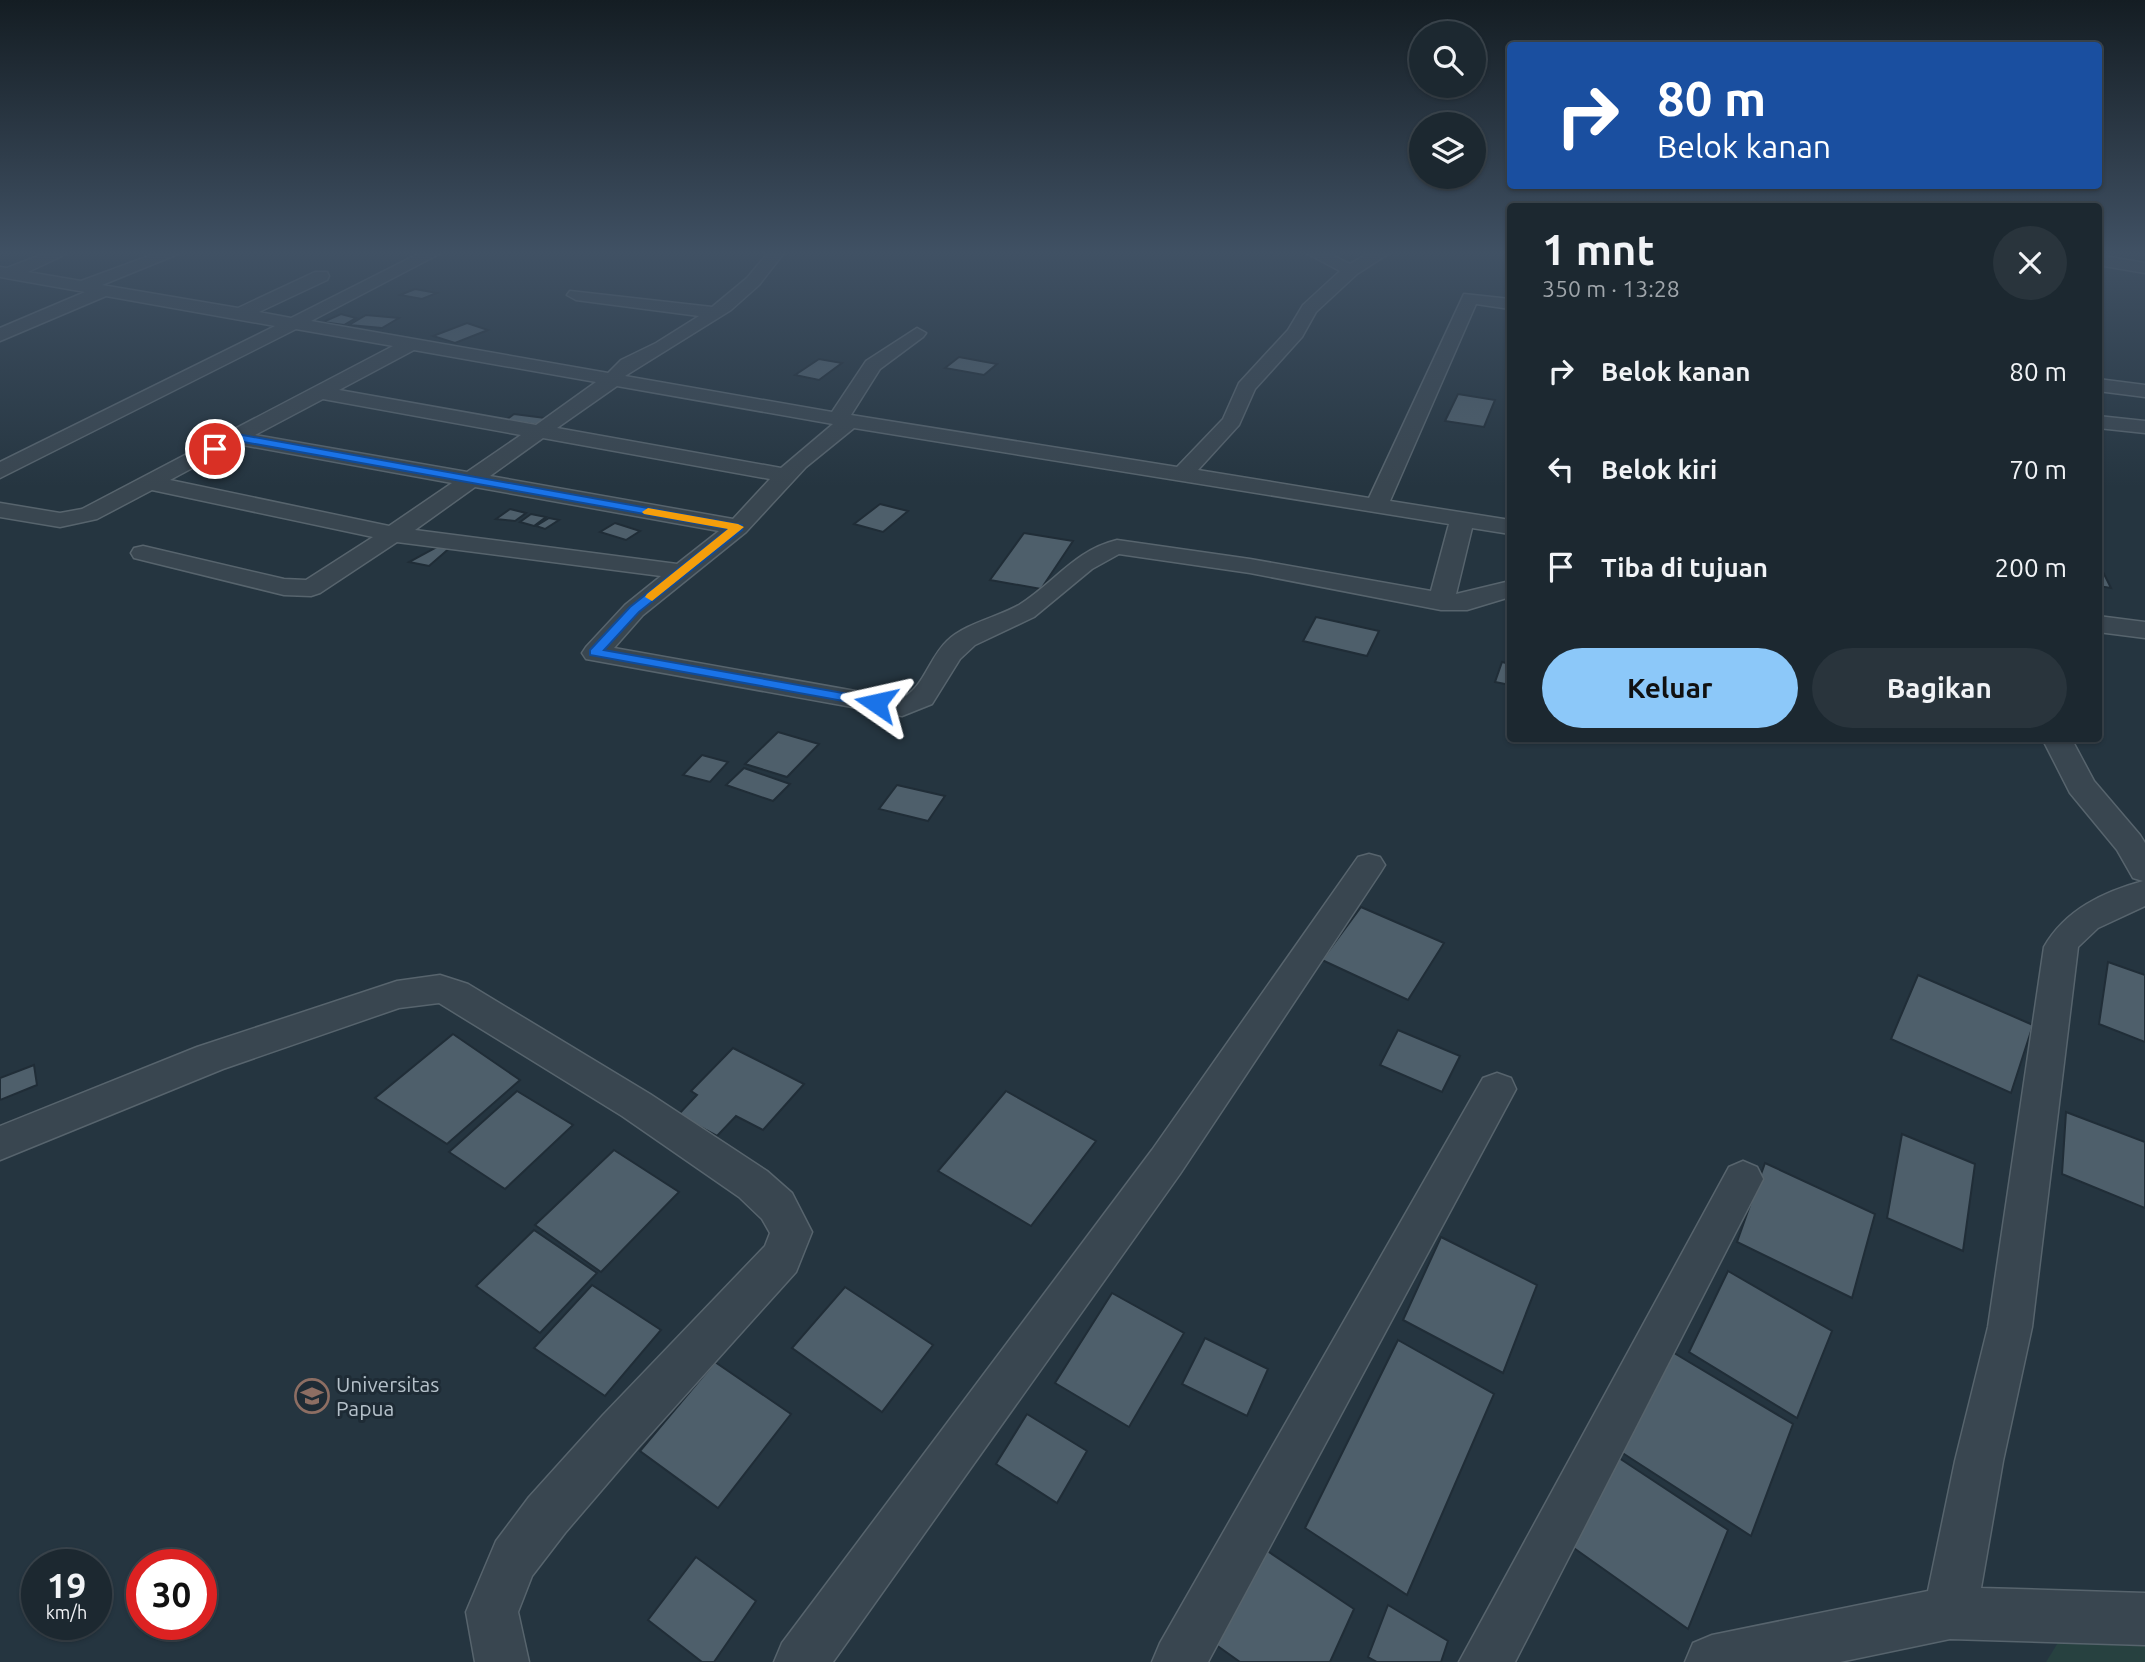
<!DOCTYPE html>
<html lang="id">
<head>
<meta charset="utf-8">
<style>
	:root { --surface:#1c2830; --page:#29343c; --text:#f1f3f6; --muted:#a0a6ab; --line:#3a444c; --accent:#8cc8f9 }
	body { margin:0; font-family:Ubuntu,sans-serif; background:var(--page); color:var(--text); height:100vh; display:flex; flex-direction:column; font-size:26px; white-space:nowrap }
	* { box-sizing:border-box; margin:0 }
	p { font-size:23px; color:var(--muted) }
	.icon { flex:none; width:38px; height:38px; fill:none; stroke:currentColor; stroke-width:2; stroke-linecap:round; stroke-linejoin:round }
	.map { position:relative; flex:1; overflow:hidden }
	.drawer { position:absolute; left:1507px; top:203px; width:595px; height:539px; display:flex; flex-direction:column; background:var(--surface); border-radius:7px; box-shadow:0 2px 5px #0004,0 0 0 2px var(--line) }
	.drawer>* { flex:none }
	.banner { position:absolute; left:1507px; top:42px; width:595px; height:147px; border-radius:7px; box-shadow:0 2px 5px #0004,0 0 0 2px var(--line); background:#1a4fa0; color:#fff; overflow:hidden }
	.buttons { position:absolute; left:1409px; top:21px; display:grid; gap:14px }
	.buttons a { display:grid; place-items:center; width:77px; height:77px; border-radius:50%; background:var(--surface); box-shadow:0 2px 5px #0004,0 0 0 2px var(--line); font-size:35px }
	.speed { position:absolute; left:21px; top:1549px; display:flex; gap:14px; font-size:35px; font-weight:700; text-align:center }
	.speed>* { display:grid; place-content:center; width:91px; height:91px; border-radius:50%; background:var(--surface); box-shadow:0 2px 5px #0004,0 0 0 2px var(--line); line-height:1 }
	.speed small { font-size:18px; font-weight:400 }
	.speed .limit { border:10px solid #d22; background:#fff; color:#111 }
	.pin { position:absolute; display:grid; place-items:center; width:60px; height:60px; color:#fff; margin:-30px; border:4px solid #fff; border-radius:50%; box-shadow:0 2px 7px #0007 }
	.me { position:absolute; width:77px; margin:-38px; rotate:281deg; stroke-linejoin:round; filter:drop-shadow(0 0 5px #0008) }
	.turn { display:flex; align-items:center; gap:24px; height:147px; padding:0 35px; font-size:32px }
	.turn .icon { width:91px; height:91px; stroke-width:2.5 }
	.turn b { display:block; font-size:49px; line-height:60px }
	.round { display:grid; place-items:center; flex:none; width:74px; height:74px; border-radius:37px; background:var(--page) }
	.head { display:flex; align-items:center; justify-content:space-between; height:119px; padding:0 35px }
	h1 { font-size:42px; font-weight:700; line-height:52px }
	.action { display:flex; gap:14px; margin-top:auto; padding:14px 35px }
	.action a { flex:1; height:80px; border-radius:42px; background:var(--accent); color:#111; font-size:28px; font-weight:700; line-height:80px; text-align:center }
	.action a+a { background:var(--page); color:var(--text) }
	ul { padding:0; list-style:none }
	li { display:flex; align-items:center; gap:21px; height:98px; padding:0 35px }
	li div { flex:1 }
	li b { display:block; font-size:26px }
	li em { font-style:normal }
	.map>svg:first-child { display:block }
</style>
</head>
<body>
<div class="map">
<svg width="2145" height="1662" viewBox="0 0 2145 1662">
	<rect width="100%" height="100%" fill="#253540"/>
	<path fill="#274140" d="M2145 1593V1662H2046L2087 1596Z"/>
	<g fill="#4e5f6b" stroke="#202d37" stroke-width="2">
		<path d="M415 289 437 293 422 299 400 295Z"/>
		<path d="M341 314 356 318 344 325 323 322Z"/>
		<path d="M366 315 399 318 382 328 349 325Z"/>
		<path d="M467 323 488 330 455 343 433 336Z"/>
		<path d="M959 357 997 364 984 375 945 368Z"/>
		<path d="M819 359 842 363 819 380 795 375Z"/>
		<path d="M1458 394 1495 400 1484 427 1445 421Z"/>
		<path d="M514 414 545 418 537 425 506 420Z"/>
		<path d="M880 504 908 511 883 532 854 524Z"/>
		<path d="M510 509 526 513 515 521 496 519Z"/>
		<path d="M531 514 546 517 534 526 520 522Z"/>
		<path d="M549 518 559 520 545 529 536 526Z"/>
		<path d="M615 523 640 531 626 540 600 532Z"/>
		<path d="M1024 533 1073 541 1041 589 990 580Z"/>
		<path d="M444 543 452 546 429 566 409 562Z"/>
		<path d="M2098 567 2101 568 2111 588 2098 586Z"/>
		<path d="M1316 617 1379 631 1367 656 1303 641Z"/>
		<path d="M1502 662 1510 664V685L1495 682Z"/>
		<path d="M778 732 819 744 787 777 745 764Z"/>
		<path d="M702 755 728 762 710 782 683 775Z"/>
		<path d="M744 768 790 784 773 801 726 785Z"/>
		<path d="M897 785 945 796 928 821 879 809Z"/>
		<path d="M1361 907 1444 943 1408 1000 1322 960Z"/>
		<path d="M2108 962 2145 975V1042L2099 1024Z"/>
		<path d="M1918 975 2033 1025 2011 1093 1891 1039Z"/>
		<path d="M1398 1030 1460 1056 1442 1092 1380 1065Z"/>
		<path d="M453 1034 520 1080 447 1144 375 1098Z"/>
		<path d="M733 1048 804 1084 763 1130 736 1116 717 1136 678 1115 697 1095 691 1091Z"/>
		<path d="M34 1065 37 1085 0 1100V1078Z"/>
		<path d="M517 1091 573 1125 505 1189 449 1152Z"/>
		<path d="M1006 1091 1096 1141 1031 1226 938 1171Z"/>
		<path d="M2066 1112 2145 1142V1208L2062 1174Z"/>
		<path d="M1902 1134 1975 1164 1963 1251 1887 1218Z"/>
		<path d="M614 1150 679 1192 601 1272 535 1225Z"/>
		<path d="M1765 1163 1875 1214 1852 1298 1737 1242Z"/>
		<path d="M534 1230 597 1273 540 1333 476 1286Z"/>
		<path d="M1441 1237 1537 1285 1503 1373 1403 1320Z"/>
		<path d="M1728 1271 1832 1331 1797 1418 1689 1352Z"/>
		<path d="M592 1285 661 1330 605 1396 534 1348Z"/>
		<path d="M845 1287 933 1345 882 1412 792 1348Z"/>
		<path d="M1112 1293 1184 1333 1129 1427 1055 1383Z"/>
		<path d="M1205 1338 1268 1369 1247 1416 1182 1384Z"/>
		<path d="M1398 1340 1494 1394 1407 1595 1305 1528Z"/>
		<path d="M1669 1350 1793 1424 1751 1536 1621 1452Z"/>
		<path d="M715 1362 791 1414 718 1508 640 1451Z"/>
		<path d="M1027 1414 1087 1451 1057 1503 996 1464Z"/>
		<path d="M1616 1456 1728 1530 1688 1629 1571 1546Z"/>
		<path d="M1254 1542 1354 1609 1330 1662H1240L1205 1637Z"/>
		<path d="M696 1557 756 1601 714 1662H702L648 1620Z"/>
		<path d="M1388 1605 1448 1641 1441 1662H1377L1368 1657Z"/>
	</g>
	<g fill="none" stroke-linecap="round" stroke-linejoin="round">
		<g stroke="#57646d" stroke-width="3">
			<g id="minor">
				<path d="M43 254H66L28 272 81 281 154 254H178L102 285 238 308 315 272H327L329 276 327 280 259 312 291 318 418 254H439L311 321 608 373 621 360 656 343 699 316 576 300 567 295 570 291 712 307 747 278 767 254H783L759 285 731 310 625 376 832 412 866 361 917 328 926 333 923 337 880 369 851 415 1177 467 1223 419 1239 383 1288 330 1303 305 1340 271 1308 254H1330L1350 264 1367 254H1388L1357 274 1316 312 1302 337 1255 389 1239 425 1198 470 1369 498 1464 294 1510 299V309L1476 304 1390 501 1510 520V534L1472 528 1456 594 1510 581V597L1467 610H1441L1250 573 1119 554 1092 569 1034 617 975 645 960 659 932 704 902 716 586 659 582 653 586 647 625 605 661 576 397 542 320 593 311 596 284 595 134 558 131 553 134 548 143 546 284 579 306 580 373 537 152 490 97 519 60 527 0 517V503L60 513 82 509 393 346 296 329 0 478V462L275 326 106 296 0 341V328L85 292 0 277V267L7 268ZM414 350 596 382 536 425 339 390ZM617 386 833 424 781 468 557 428ZM323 399 521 435 467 472 255 435ZM854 428 1449 524 1431 591 1250 559 1117 540C1075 550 1054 583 1019 605 996 618 966 623 947 641 928 659 924 689 900 699L614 648 643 615 746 532 806 467ZM543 438 770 479 733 519 490 476ZM237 444 452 483 389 526 170 480ZM475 487 719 531 677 564 415 530Z"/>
				<path d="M2098 255 2145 263V273L2098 265Z"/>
				<path d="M2098 379 2145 385V397L2098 391Z"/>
				<path d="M2098 416 2145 421V433L2098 428Z"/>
				<path d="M2098 616 2145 622V638L2098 632Z"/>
				<path d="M2042 738H2071L2094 781 2140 835 2145 843V906L2098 928 2078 947 2032 1327 2003 1461 1981 1588 2145 1593V1645L1950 1639 1840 1662H1685L1693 1643 1712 1635 1928 1591 1955 1461 1988 1327 2044 947C2065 910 2103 892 2143 881L2133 878 2117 850 2070 793Z"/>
				<path d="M1369 854 1380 857 1385 865 1380 873 1180 1174 833 1662H774L782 1643 1152 1150 1358 857Z"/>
				<path d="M440 975 468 984 650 1094 767 1171 792 1193 812 1232 796 1272 637 1449 565 1533 532 1576 518 1612 529 1662H475L466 1612 496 1541 529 1497 603 1415 765 1246 770 1233 762 1219 739 1197 622 1116 439 1003 399 1008 223 1069 0 1160V1126L197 1047 397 981Z"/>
				<path d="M1497 1073 1511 1078 1516 1089 1208 1662H1152L1160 1643 1483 1078Z"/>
				<path d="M1743 1161 1757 1167 1763 1179 1515 1662H1459L1729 1167Z"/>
			</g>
		</g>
		<use href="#minor" fill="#394650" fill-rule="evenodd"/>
	</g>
	<linearGradient id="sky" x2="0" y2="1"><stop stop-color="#141d23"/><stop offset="0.52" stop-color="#405164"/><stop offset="1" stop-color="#405164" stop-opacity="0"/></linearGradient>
	<rect width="2145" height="487" fill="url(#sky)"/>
	<path fill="#1a73e8" stroke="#114b97" stroke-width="2" d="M237 434 742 525V530L639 612 604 650 876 699 883 703 876 707 590 655V650L630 607 728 529 238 441 219 451 210 449Z"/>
	<path fill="#f59e0b" d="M648 508 738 524 744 527 652 601 645 597 647 594 728 529 644 514 642 512Z"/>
	<defs>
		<g id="university-ring" transform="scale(1.75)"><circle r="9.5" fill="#1e2b35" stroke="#8d6e63" stroke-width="1.5"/><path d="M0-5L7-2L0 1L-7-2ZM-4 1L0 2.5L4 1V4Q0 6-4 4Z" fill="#8d6e63"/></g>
	</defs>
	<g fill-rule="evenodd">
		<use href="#university-ring" x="312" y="1396"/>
	</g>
	<g text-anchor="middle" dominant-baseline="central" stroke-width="6" stroke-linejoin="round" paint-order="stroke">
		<g font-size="21" fill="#b5c1ca" stroke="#1e2b35" text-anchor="start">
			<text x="336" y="1384">Universitas<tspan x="336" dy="24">Papua</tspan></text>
		</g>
	</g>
</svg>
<div class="buttons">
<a><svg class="icon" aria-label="search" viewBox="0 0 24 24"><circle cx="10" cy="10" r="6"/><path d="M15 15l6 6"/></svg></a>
<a><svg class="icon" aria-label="layers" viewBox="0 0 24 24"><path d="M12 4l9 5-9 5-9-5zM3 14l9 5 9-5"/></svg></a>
</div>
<div class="speed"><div>19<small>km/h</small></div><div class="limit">30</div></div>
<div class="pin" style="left:215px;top:449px;background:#d93025"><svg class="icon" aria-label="arrive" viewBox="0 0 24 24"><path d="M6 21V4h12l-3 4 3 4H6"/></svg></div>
<svg class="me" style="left:876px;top:703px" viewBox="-20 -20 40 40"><path d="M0-17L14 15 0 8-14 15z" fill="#1a73e8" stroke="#fff" stroke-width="4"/></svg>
<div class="banner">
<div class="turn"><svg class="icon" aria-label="right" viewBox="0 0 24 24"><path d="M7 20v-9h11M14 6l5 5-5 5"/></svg><div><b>80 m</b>Belok kanan</div></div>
</div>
<section class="drawer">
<div class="head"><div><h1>1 mnt</h1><p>350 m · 13:28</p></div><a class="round"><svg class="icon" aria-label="close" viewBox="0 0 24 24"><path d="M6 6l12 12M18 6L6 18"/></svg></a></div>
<ul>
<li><svg class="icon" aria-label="right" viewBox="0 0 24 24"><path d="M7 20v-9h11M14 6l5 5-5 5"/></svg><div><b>Belok kanan</b></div><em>80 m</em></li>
<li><svg class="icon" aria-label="left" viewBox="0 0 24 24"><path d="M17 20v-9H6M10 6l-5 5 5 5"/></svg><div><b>Belok kiri</b></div><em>70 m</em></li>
<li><svg class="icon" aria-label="arrive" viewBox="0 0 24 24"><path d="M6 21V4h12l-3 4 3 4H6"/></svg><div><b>Tiba di tujuan</b></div><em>200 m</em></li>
</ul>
<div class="action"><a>Keluar</a><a>Bagikan</a></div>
</section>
</div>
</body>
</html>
